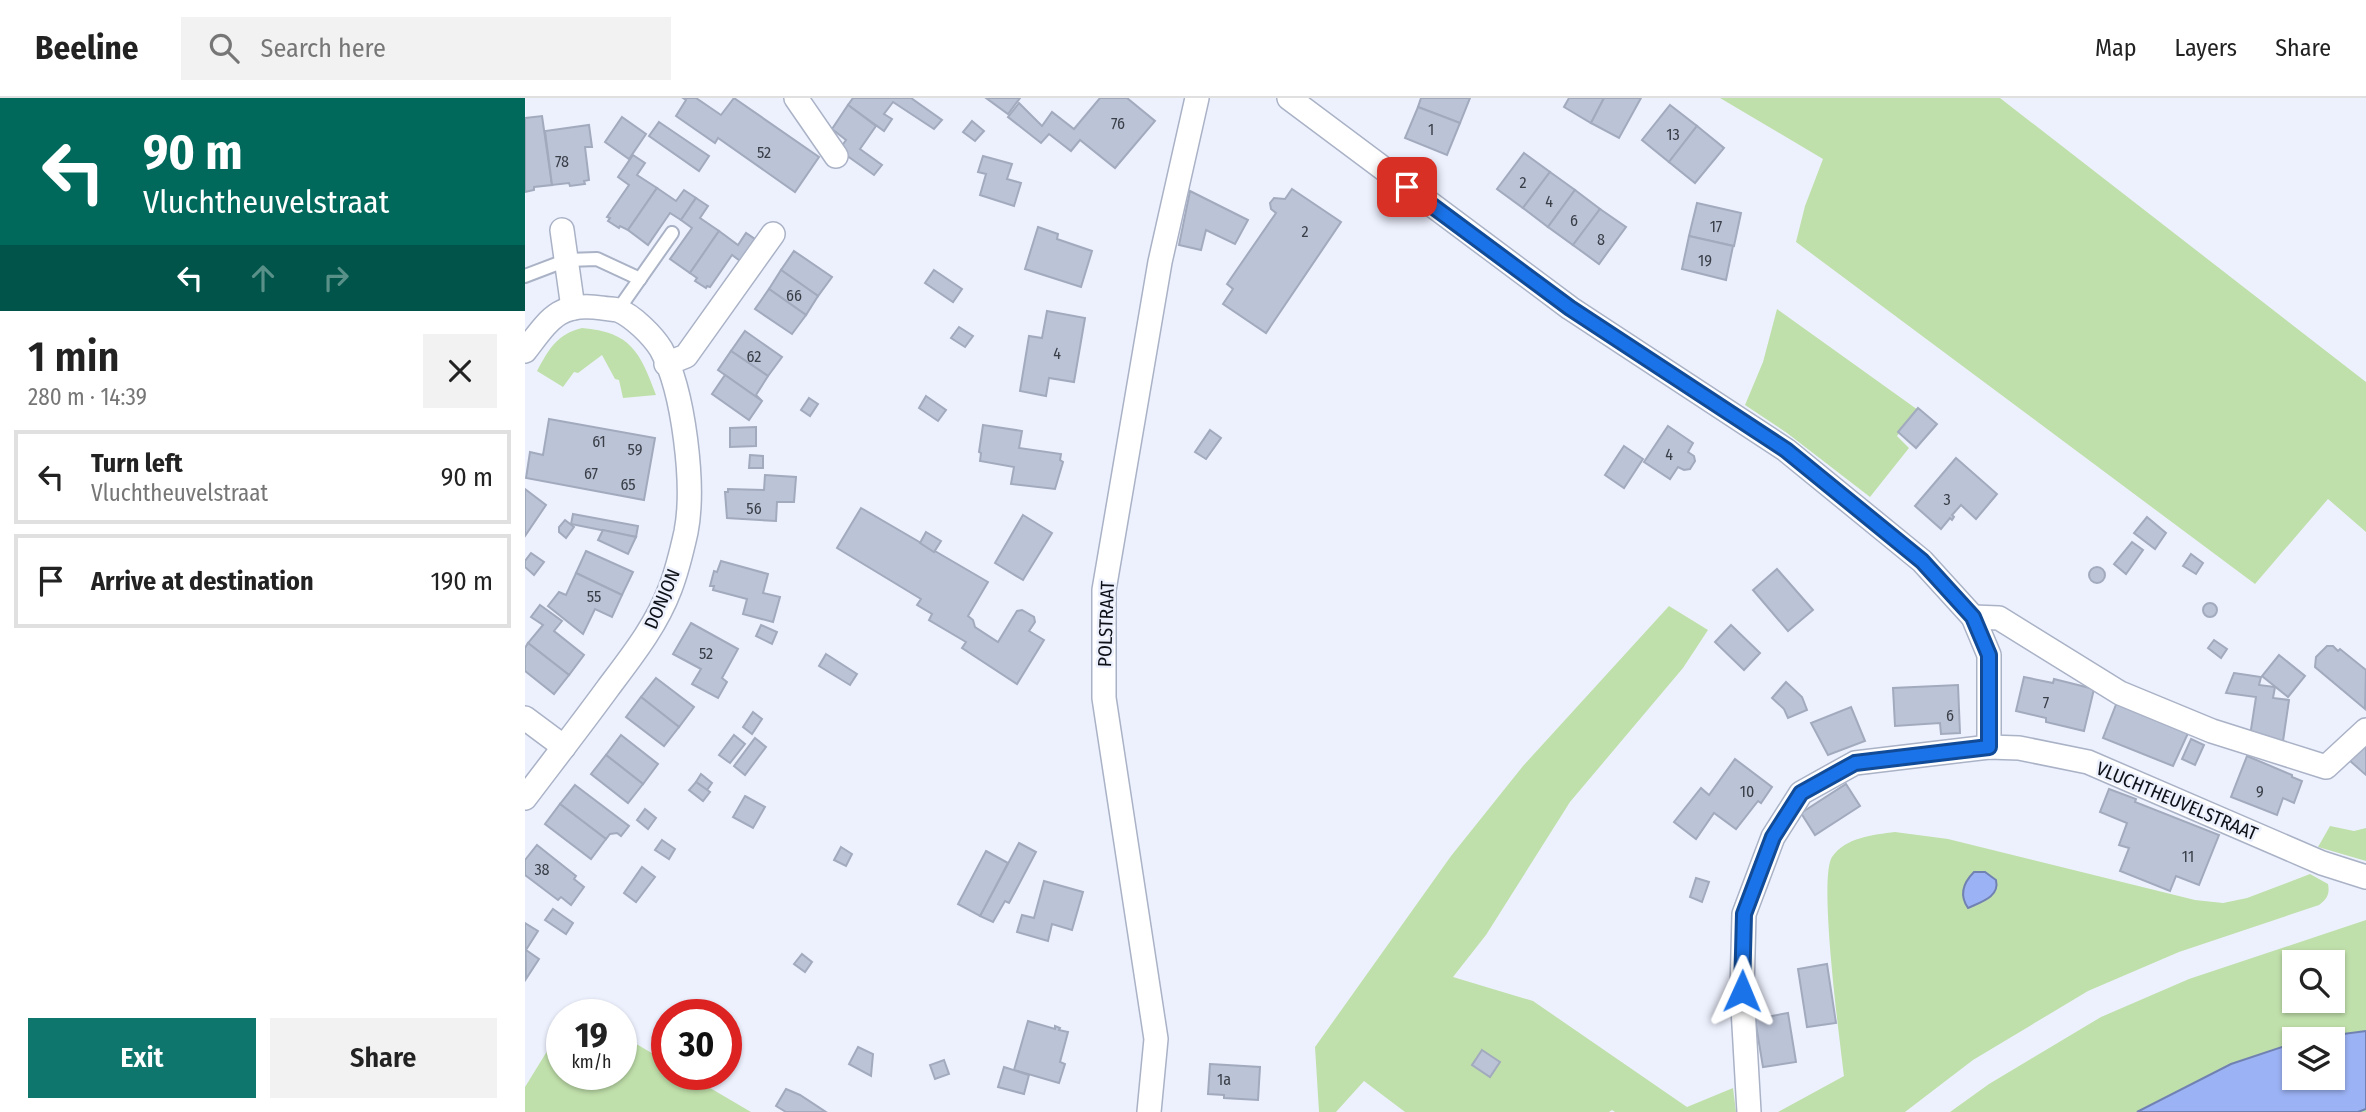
<!DOCTYPE html>
<html lang="en">
<head>
<meta charset="utf-8">
<style>
	:root { --surface:#fff; --page:#f2f2f2; --text:#222; --muted:#767676; --line:#e0e0e0; --accent:#0f766e }
	body { margin:0; font-family:"Fira Sans Condensed",sans-serif; background:var(--page); color:var(--text); height:100vh; display:flex; flex-direction:column; font-size:26px; white-space:nowrap }
	* { box-sizing:border-box; margin:0 }
	p { font-size:23px; color:var(--muted) }
	.icon { flex:none; width:38px; height:38px; fill:none; stroke:currentColor; stroke-width:2; stroke-linecap:round; stroke-linejoin:round }
	.map { position:relative; flex:1; overflow:hidden }
	.details { display:flex; flex-direction:column; background:var(--surface); width:525px }
	.details>* { flex:none }
	.guide { background:#00695c; color:#fff; overflow:hidden }
	.tools { position:absolute; left:1757px; top:852px; display:grid; gap:14px }
	.tools a { display:grid; place-items:center; width:63px; height:63px; border-radius:0px; background:var(--surface); box-shadow:0 2px 5px #0004; font-size:35px }
	.speed { position:absolute; left:21px; top:901px; display:flex; gap:14px; font-size:35px; font-weight:700; text-align:center }
	.speed>* { display:grid; place-content:center; width:91px; height:91px; border-radius:50%; background:var(--surface); box-shadow:0 2px 5px #0004; line-height:1 }
	.speed small { font-size:18px; font-weight:400 }
	.speed .limit { border:10px solid #d22; background:#fff; color:#111 }
	.pin { position:absolute; display:grid; place-items:center; width:60px; height:60px; color:#fff; margin:-30px; border-radius:14px; box-shadow:0 4px 10px #0006 }
	.me { position:absolute; width:77px; margin:-38px; rotate:1deg; stroke-linejoin:round; filter:drop-shadow(0 0 5px #0008) }
	.turn { display:flex; align-items:center; gap:24px; height:147px; padding:0 28px; font-size:32px }
	.turn .icon { width:91px; height:91px; stroke-width:2.5 }
	.turn b { display:block; font-size:49px; line-height:60px }
	.lanes { display:flex; align-items:center; height:66px; padding:0 28px; background:#0003; justify-content:center; gap:35px; direction:ltr }
	.lanes .off { opacity:.35 }
	.round { display:grid; place-items:center; flex:none; width:74px; height:74px; border-radius:0px; background:var(--page) }
	.overview { display:flex; align-items:center; justify-content:space-between; height:119px; padding:0 28px }
	h1 { font-size:42px; font-weight:600; line-height:52px }
	.button { display:flex; gap:14px; margin-top:auto; padding:14px 28px }
	.button a { flex:1; height:80px; border-radius:0px; background:var(--accent); color:#fff; font-size:28px; font-weight:600; line-height:80px; text-align:center }
	.button a+a { background:var(--page); color:var(--text) }
	ul { padding:0; list-style:none }
	li { display:flex; align-items:center; gap:21px; height:94px; margin:0 14px 10px; padding:0 14px; border:4px solid var(--line); border-radius:0px }
	li div { flex:1 }
	li b { display:block; font-size:26px }
	li em { font-style:normal }
	header { display:flex; align-items:center; gap:42px; box-sizing:border-box; height:98px; padding:0 35px; background:var(--surface); border-bottom:2px solid var(--line) }
	header strong { font-size:33px }
	nav { display:flex; gap:38px; margin-inline-start:auto; font-size:24px }
	.search { width:490px; height:63px; background:var(--page); display:flex; align-items:center; gap:18px; box-sizing:border-box; padding:0 24px; border-radius:0px; color:var(--muted); font-size:26px }
	main { display:flex; flex:1; min-height:0 }
	.map>svg:first-child { display:block }
</style>
</head>
<body>
<header>
<strong>Beeline</strong>
<div class="search"><svg class="icon" aria-label="search" viewBox="0 0 24 24"><circle cx="10" cy="10" r="6"/><path d="M15 15l6 6"/></svg>Search here</div>
<nav><a>Map</a><a>Layers</a><a>Share</a></nav>
</header>
<main>
<section class="details">
<div class="guide">
<div class="turn"><svg class="icon" aria-label="left" viewBox="0 0 24 24"><path d="M17 20v-9H6M10 6l-5 5 5 5"/></svg><div><b>90 m</b>Vluchtheuvelstraat</div></div>
<div class="lanes"><svg class="icon" aria-label="left" viewBox="0 0 24 24"><path d="M17 20v-9H6M10 6l-5 5 5 5"/></svg><svg class="icon off" aria-label="ahead" viewBox="0 0 24 24"><path d="M12 20V5M6 11l6-6 6 6"/></svg><svg class="icon off" aria-label="right" viewBox="0 0 24 24"><path d="M7 20v-9h11M14 6l5 5-5 5"/></svg></div>
</div>
<div class="overview"><div><h1>1 min</h1><p>280 m · 14:39</p></div><a class="round"><svg class="icon" aria-label="close" viewBox="0 0 24 24"><path d="M6 6l12 12M18 6L6 18"/></svg></a></div>
<ul>
<li><svg class="icon" aria-label="left" viewBox="0 0 24 24"><path d="M17 20v-9H6M10 6l-5 5 5 5"/></svg><div><b>Turn left</b><p>Vluchtheuvelstraat</p></div><em>90 m</em></li>
<li><svg class="icon" aria-label="arrive" viewBox="0 0 24 24"><path d="M6 21V4h12l-3 4 3 4H6"/></svg><div><b>Arrive at destination</b></div><em>190 m</em></li>
</ul>
<div class="button"><a>Exit</a><a>Share</a></div>
</section>
<div class="map">
<svg width="1841" height="1014" viewBox="0 0 1841 1014">
	<rect width="100%" height="100%" fill="#edf1fe"/>
	<g fill="#c0e0ab" fill-rule="evenodd">
		<path d="M1195 0H1475L1841 284V434L1803 401 1730 486 1271 144 1280 108 1298 61Z"/>
		<path d="M1252 211 1393 312 1372 338 1384 350 1345 399 1262 335 1220 307 1238 264Z"/>
		<path d="M57 230C106 234 115 254 131 297L98 300 94 282 90 281 77 257 53 275 49 274 38 289 12 273C24 251 32 236 57 230Z"/>
		<path d="M1144 508 1183 532 1158 570 1045 704 961 837 928 879 1008 903 1162 1009 1208 990 1211 1014H1090L1087 1012 1084 1014H880L839 983 811 1014H794L790 949 926 758 998 668Z"/>
		<path d="M1805 728 1829 733 1841 730V763L1793 749Z"/>
		<path d="M1370 734 1423 741 1670 802 1698 805 1722 800 1785 776 1803 786C1805 796 1802 801 1794 807L1654 854 1563 893 1448 962 1380 1014H1253L1319 978C1315 944 1293 780 1307 759 1321 739 1348 737 1370 734Z"/>
		<path d="M1841 822V1014H1425L1464 986 1576 919 1664 881ZM1769 864H1808V903H1769ZM1788 940 1808 942V980H1769L1753 950 1769 945V942Z"/>
		<path d="M37 929V976H96V937L142 964V976L163 977 226 1014H0V989Z"/>
	</g>
	<g fill="#9bb2f4" stroke="#7182b2" stroke-width="2">
		<path d="M1449 774H1460L1471 782C1475 799 1456 804 1443 810 1434 797 1438 785 1449 774Z"/>
		<path d="M1841 933V1011L1833 1014H1612L1706 966 1769 945V980H1808V942L1780 941Z"/>
	</g>
	<g fill="#bbc3d7" stroke="#a2aabd" stroke-width="2">
		<path d="M158 0H171L196 17 209 0 294 59 270 94 193 40 190 45 151 18 161 2Z"/>
		<path d="M328 0H386L417 22 409 31 368 4 359 16 367 21 359 33 323 7Z"/>
		<path d="M461 0H495L483 16Z"/>
		<path d="M575 0H602L630 23 590 70 555 42 546 53 524 36 516 45 483 19 494 5 517 28 527 14 549 31Z"/>
		<path d="M896 0H945L935 25 893 9Z"/>
		<path d="M1044 0H1079L1066 25 1039 9Z"/>
		<path d="M1079 0H1116L1094 40 1066 25Z"/>
		<path d="M323 7 351 28 335 51 357 67 349 77 314 52 321 42 307 31Z"/>
		<path d="M1145 7 1172 28 1144 64 1117 42Z"/>
		<path d="M893 9 935 25 922 57 880 40Z"/>
		<path d="M17 18 27 87 9 89V92L0 94V20Z"/>
		<path d="M97 19 121 36 104 61 80 44Z"/>
		<path d="M447 23 459 33 450 43 438 34Z"/>
		<path d="M134 24 184 58 174 73 124 38Z"/>
		<path d="M64 27 67 49H60L64 82 59 83 60 86 45 88 44 85 27 87 20 33Z"/>
		<path d="M1172 28 1199 50 1170 85 1144 64Z"/>
		<path d="M999 55 1025 74 998 110 972 91Z"/>
		<path d="M108 57 120 65 112 77 132 90 103 132 95 128 94 130 83 123 85 120 82 119 104 87 93 79Z"/>
		<path d="M458 58 487 66 482 81 496 85 489 108 455 97 461 76 453 74Z"/>
		<path d="M1025 74 1050 92 1023 129 998 110Z"/>
		<path d="M132 90 151 103 159 92 171 100 156 122 145 115 123 147 103 132Z"/>
		<path d="M767 91 816 124 741 235 698 206 708 191 702 186 751 115 746 111 745 105 749 100 760 101Z"/>
		<path d="M1050 92 1075 111 1048 147 1023 129Z"/>
		<path d="M665 93 723 122 710 146 681 132 676 152 654 147Z"/>
		<path d="M171 100 183 108 175 120 194 133 165 175 145 161 167 130 156 122Z"/>
		<path d="M1172 105 1216 115 1209 148 1164 138Z"/>
		<path d="M1075 111 1101 129 1074 166 1048 147Z"/>
		<path d="M513 129 533 136 532 141 567 153 556 189 500 171Z"/>
		<path d="M194 133 213 147 221 135 233 143 218 165 207 157 185 189 182 188 181 190 170 183 172 180 165 175Z"/>
		<path d="M1164 138 1208 148 1201 182 1157 171Z"/>
		<path d="M269 153 307 179 293 198 256 172Z"/>
		<path d="M256 172 293 198 281 217 244 191Z"/>
		<path d="M409 172 437 191 428 204 400 185Z"/>
		<path d="M244 191 281 217 267 236 230 211Z"/>
		<path d="M522 213 560 220 549 284 524 280 521 298 495 293 504 238 517 240Z"/>
		<path d="M434 229 448 238 440 249 426 240Z"/>
		<path d="M220 233 257 259 243 278 206 253Z"/>
		<path d="M206 253 243 278 231 297 237 303 193 272Z"/>
		<path d="M200 277 237 303 224 322 187 296Z"/>
		<path d="M401 298 421 312 413 323 394 310Z"/>
		<path d="M284 300 293 306 285 318 276 312Z"/>
		<path d="M1393 310 1412 326 1391 350 1373 334Z"/>
		<path d="M24 321 130 340 119 402 1 380 5 354 18 357Z"/>
		<path d="M458 327 497 333 494 350 536 356 535 362 538 364 530 391 486 386 489 369 455 363 456 355 454 354Z"/>
		<path d="M1143 328 1168 345 1163 354 1169 358 1170 363 1165 371 1159 372 1153 369 1145 381 1119 364Z"/>
		<path d="M231 329V348L205 349V330Z"/>
		<path d="M685 332 696 340 681 361 670 354Z"/>
		<path d="M1099 348 1118 361 1099 390 1080 377Z"/>
		<path d="M225 357 238 358V370H224Z"/>
		<path d="M1431 360 1472 396 1451 421 1436 407 1427 417 1429 419 1427 422 1425 420 1416 431 1390 408Z"/>
		<path d="M240 377 271 379 269 404H252L251 423 202 420 200 394H203V391L239 392Z"/>
		<path d="M0 391 21 407 0 438Z"/>
		<path d="M336 410 463 484 443 518 448 522 450 529 473 544 492 513 497 512 509 519 510 524 504 533 519 542 492 586 437 550 441 544 404 522 407 516 392 507 396 501 312 450Z"/>
		<path d="M48 416 113 428 111 439 46 426Z"/>
		<path d="M498 417 527 435 498 482 470 465Z"/>
		<path d="M1622 419 1641 435 1630 451 1609 435Z"/>
		<path d="M40 422 49 429 41 440 34 434V429Z"/>
		<path d="M78 432 111 439 103 456 73 442Z"/>
		<path d="M401 434 416 443 409 454 395 445Z"/>
		<path d="M1607 444 1618 452 1601 476 1589 466Z"/>
		<path d="M61 453 108 474 97 497 51 475Z"/>
		<path d="M6 455 19 464 9 477 0 469V463Z"/>
		<path d="M1666 456 1678 465 1671 476 1658 468Z"/>
		<path d="M196 463 243 476 238 495 255 499 248 524 218 516 222 501 188 492 189 488H185L189 473 192 474Z"/>
		<circle cx="1572" cy="477" r="8"/>
		<path d="M1252 471 1288 512 1263 533 1228 492Z"/>
		<path d="M51 475 97 497 87 519 70 511 58 536 23 508 34 494 41 497Z"/>
		<circle cx="1685" cy="512" r="7"/>
		<path d="M15 507 37 523 29 533 59 557 44 577 3 545 18 527 6 519Z"/>
		<path d="M166 525 213 551 197 580 202 584 193 600 167 586 176 571 148 556Z"/>
		<path d="M236 527 252 534 247 546 231 538Z"/>
		<path d="M1206 527 1235 555 1219 572 1190 544Z"/>
		<path d="M1689 542 1702 551 1696 560 1683 550Z"/>
		<path d="M3 545 44 577 29 596 0 573V550Z"/>
		<path d="M1802 548H1808L1813 553 1815 551 1841 572 1840 611 1790 569 1791 559Z"/>
		<path d="M301 556 332 576 325 587 294 568Z"/>
		<path d="M1754 557 1780 578 1763 599 1737 578Z"/>
		<path d="M1709 575 1736 579 1734 587 1750 589 1748 600 1764 602 1758 643 1725 638 1731 599 1701 595Z"/>
		<path d="M1499 579 1528 585 1529 581 1569 591 1559 633 1521 624V620L1491 613Z"/>
		<path d="M131 580 169 609 154 629 116 599Z"/>
		<path d="M1261 584 1277 599 1282 612 1263 620 1259 611 1247 600Z"/>
		<path d="M1433 587 1435 635 1416 636 1415 625 1370 628 1368 590Z"/>
		<path d="M116 599 154 629 139 648 101 619Z"/>
		<path d="M1592 604 1664 633 1648 668 1578 640Z"/>
		<path d="M1326 609 1340 643 1303 657 1286 625Z"/>
		<path d="M228 614 237 621 227 636 218 629Z"/>
		<path d="M96 637 133 666 118 686 81 657Z"/>
		<path d="M209 637 220 646 205 665 194 657Z"/>
		<path d="M230 640 241 649 220 677 209 668Z"/>
		<path d="M1666 641 1679 647 1670 667 1657 661Z"/>
		<path d="M1841 642V677L1824 662Z"/>
		<path d="M81 657 118 686 103 705 66 676Z"/>
		<path d="M1722 658 1767 677V679L1777 683 1769 705 1758 700 1752 717 1706 699Z"/>
		<path d="M1210 661 1247 689 1236 705 1233 703 1211 731 1189 715 1171 741 1149 724 1176 690 1184 697Z"/>
		<path d="M176 676 187 685 182 692 171 684Z"/>
		<path d="M171 684 185 694 178 703 164 692Z"/>
		<path d="M1321 686 1335 708 1290 737 1276 715Z"/>
		<path d="M50 687 104 728 96 738 92 735 85 736 81 741 35 706Z"/>
		<path d="M1584 691 1611 701 1610 704 1694 737 1674 787 1651 778 1645 793 1595 773 1604 750 1594 747 1602 725 1575 714Z"/>
		<path d="M220 698 240 709 228 730 208 719Z"/>
		<path d="M35 706 81 741 66 761 20 726Z"/>
		<path d="M120 711 131 720 123 731 112 722Z"/>
		<path d="M137 742 150 751 144 761 130 752Z"/>
		<path d="M494 745 511 754 484 805 480 803 468 824 455 818Z"/>
		<path d="M12 747 51 778 49 781 59 789 46 807 36 799 33 802 0 777V762Z"/>
		<path d="M316 749 327 756 321 768 309 762Z"/>
		<path d="M461 753 483 765 455 818 433 806Z"/>
		<path d="M117 769 130 779 111 804 99 795Z"/>
		<path d="M1171 780 1184 784 1177 804 1165 799Z"/>
		<path d="M519 783 558 794 547 832 527 826 523 843 492 834 497 817 509 820Z"/>
		<path d="M28 811 48 825 41 836 20 822Z"/>
		<path d="M0 825 13 833 1 852 14 861 1 881Z"/>
		<path d="M277 856 287 864 280 874 269 866Z"/>
		<path d="M1302 866 1311 925 1282 929 1273 871Z"/>
		<path d="M1263 915 1271 964 1238 969 1230 921Z"/>
		<path d="M503 923 530 931V928L535 930 534 932 543 934 535 964 540 966 534 985 489 972Z"/>
		<path d="M333 949 348 956 346 978 324 966Z"/>
		<path d="M957 952 975 964 965 979 947 967Z"/>
		<path d="M419 962 424 976 410 981 405 967Z"/>
		<path d="M685 966 735 969 733 1002 699 1000V997L683 996Z"/>
		<path d="M479 969 504 977 499 996 473 989Z"/>
		<path d="M261 991 275 997 301 1014H261L251 1008Z"/>
	</g>
	<g fill="none" stroke-linecap="round" stroke-linejoin="round">
		<g stroke="#aab2c6" stroke-width="16">
			<g id="lane">
				<path d="M0 178 42 162 72 161 115 181"/>
				<path d="M93 212 147 135"/>
			</g>
		</g>
		<g stroke="#aab2c6" stroke-width="26">
			<g id="street">
				<path d="M271 0 311 58"/>
				<path d="M764 0 1045 210 1261 352 1397 463 1448 519 1464 557V649"/>
				<path d="M37 132 48 210"/>
				<path d="M0 253C24 222 34 203 77 210 82 211 89 211 93 212 108 218 128 238 136 251 159 293 170 388 161 434 157 452 152 473 145 491 131 528 107 558 83 590 56 627 28 663 0 700"/>
				<path d="M141 266 161 258 248 136"/>
				<path d="M1448 519 1474 520 1595 595 1687 633 1801 669 1841 632"/>
				<path d="M0 620 39 649"/>
				<path d="M624 1014 631 941 579 600V492L635 164 672 0"/>
				<path d="M1224 1014 1217 893 1219 816 1248 739 1276 695 1330 665 1464 649 1494 650 1563 664 1797 765 1841 779"/>
			</g>
		</g>
		<use href="#lane" stroke="#fff" stroke-width="12"/>
		<use href="#street" stroke="#fff" stroke-width="23"/>
	</g>
	<g fill="none" stroke-linecap="round" stroke-linejoin="round">
		<g stroke="#114b97" stroke-width="18">
			<path id="route" d="M882 89 1045 210 1261 352 1397 463 1448 519 1464 557V649L1330 665 1276 695 1248 739 1219 816 1217 893"/>
		</g>
		<use href="#route" stroke="#1a73e8" stroke-width="12"/>
	</g>
	<g text-anchor="middle" dominant-baseline="central" stroke-width="5" stroke-linejoin="round" paint-order="stroke">
		<g font-size="16" fill="#393e47">
			<text x="593" y="25">76</text>
			<text x="906" y="31">1</text>
			<text x="1148" y="36">13</text>
			<text x="239" y="54">52</text>
			<text x="37" y="63">78</text>
			<text x="998" y="84">2</text>
			<text x="1024" y="103">4</text>
			<text x="1049" y="122">6</text>
			<text x="1191" y="128">17</text>
			<text x="780" y="133">2</text>
			<text x="1076" y="141">8</text>
			<text x="1180" y="162">19</text>
			<text x="269" y="197">66</text>
			<text x="532" y="255">4</text>
			<text x="229" y="258">62</text>
			<text x="74" y="343">61</text>
			<text x="110" y="351">59</text>
			<text x="1144" y="356">4</text>
			<text x="66" y="375">67</text>
			<text x="103" y="386">65</text>
			<text x="1422" y="401">3</text>
			<text x="229" y="410">56</text>
			<text x="69" y="498">55</text>
			<text x="181" y="555">52</text>
			<text x="1521" y="604">7</text>
			<text x="1425" y="617">6</text>
			<text x="1222" y="693">10</text>
			<text x="1735" y="693">9</text>
			<text x="1663" y="758">11</text>
			<text x="17" y="771">38</text>
			<text x="699" y="981">1a</text>
		</g>
		<g font-size="19" fill="#0e1117" stroke="#edf1fe">
			<text transform="translate(137 501) rotate(-67)">DONJON</text>
			<text transform="translate(581 526) rotate(-88)">POLSTRAAT</text>
			<text transform="translate(1652 703) rotate(23)">VLUCHTHEUVELSTRAAT</text>
		</g>
	</g>
</svg>
<div class="tools">
<a><svg class="icon" aria-label="search" viewBox="0 0 24 24"><circle cx="10" cy="10" r="6"/><path d="M15 15l6 6"/></svg></a>
<a><svg class="icon" aria-label="layers" viewBox="0 0 24 24"><path d="M12 4l9 5-9 5-9-5zM3 14l9 5 9-5"/></svg></a>
</div>
<div class="speed"><div>19<small>km/h</small></div><div class="limit">30</div></div>
<div class="pin" style="left:882px;top:89px;background:#d93025"><svg class="icon" aria-label="arrive" viewBox="0 0 24 24"><path d="M6 21V4h12l-3 4 3 4H6"/></svg></div>
<svg class="me" style="left:1217px;top:893px" viewBox="-20 -20 40 40"><path d="M0-17L14 15 0 8-14 15z" fill="#1a73e8" stroke="#fff" stroke-width="4"/></svg>
</div>
</main>
</body>
</html>
